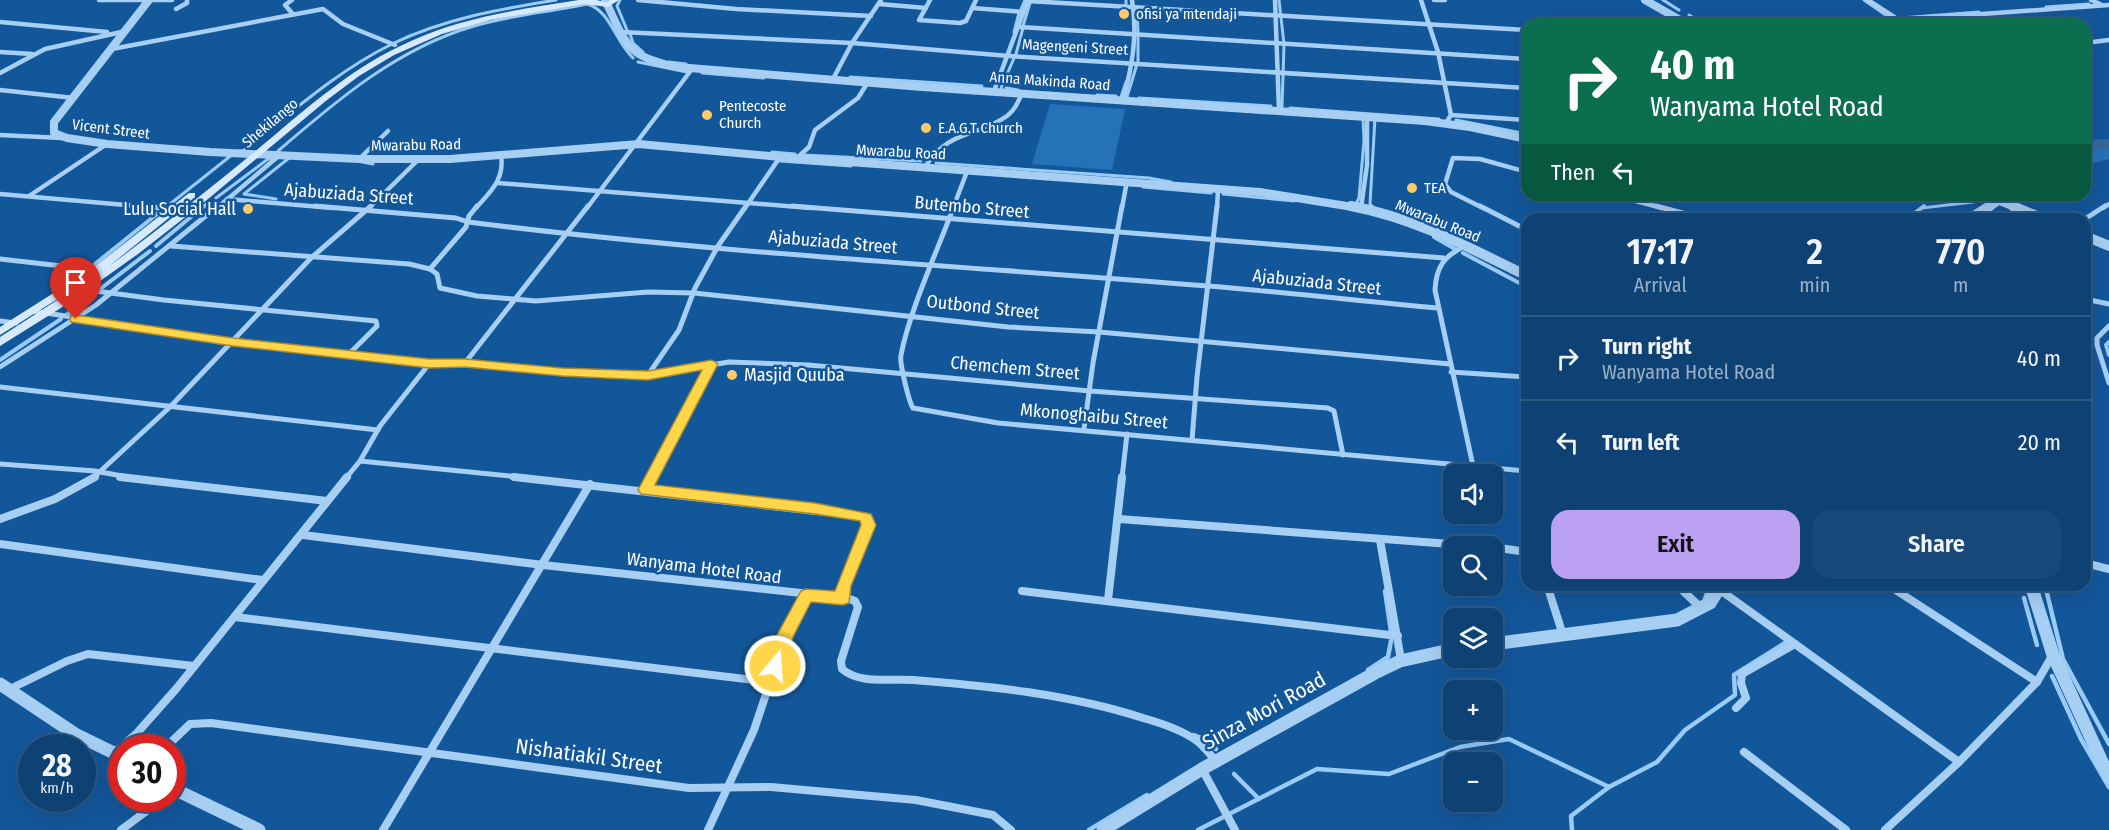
<!DOCTYPE html>
<html lang="en">
<head>
<meta charset="utf-8">
<style>
	:root { --surface:#0e4174; --page:#174879; --text:#f1f3f6; --muted:#9bafc5; --line:#2e5a86; --accent:#bca0f2 }
	body { margin:0; font-family:"Fira Sans Condensed",sans-serif; background:var(--page); color:var(--text); height:100vh; display:flex; flex-direction:column; font-size:22px; white-space:nowrap }
	* { box-sizing:border-box; margin:0 }
	p { font-size:20px; color:var(--muted) }
	.icon { flex:none; width:33px; height:33px; fill:none; stroke:currentColor; stroke-width:2; stroke-linecap:round; stroke-linejoin:round }
	.map { position:relative; flex:1; overflow:hidden }
	.sheet { position:absolute; left:1521px; top:213px; width:570px; height:378px; display:flex; flex-direction:column; background:var(--surface); border-radius:18px; box-shadow:0 6px 24px #0002,0 0 0 2px var(--line) }
	.sheet>* { flex:none }
	.top-card { position:absolute; left:1521px; top:18px; width:570px; height:183px; border-radius:18px; box-shadow:0 6px 24px #0002,0 0 0 2px var(--line); background:#0b6e4f; color:#fff; overflow:hidden }
	.tools { position:absolute; left:1443px; top:464px; display:grid; gap:12px }
	.tools a { display:grid; place-items:center; width:60px; height:60px; border-radius:12px; background:var(--surface); box-shadow:0 6px 24px #0002,0 0 0 2px var(--line); font-size:30px }
	.speed { position:absolute; left:18px; top:734px; display:flex; gap:12px; font-size:30px; font-weight:700; text-align:center }
	.speed>* { display:grid; place-content:center; width:78px; height:78px; border-radius:50%; background:var(--surface); box-shadow:0 6px 24px #0002,0 0 0 2px var(--line); line-height:1 }
	.speed small { font-size:15px; font-weight:400 }
	.speed .limit { border:9px solid #d22; background:#fff; color:#111 }
	.pin { position:absolute; display:grid; place-items:center; width:51px; height:51px; color:#fff; margin:-62px -26px; border-radius:50% 50% 50% 0; rotate:-45deg; box-shadow:0 0 6px #0007 }
	.pin .icon { rotate:45deg }
	.me { position:absolute; width:66px; margin:-33px; rotate:18deg; stroke-linejoin:round; filter:drop-shadow(0 0 4px #0008) }
	.turn { display:flex; align-items:center; gap:21px; height:126px; padding:0 30px; font-size:27px }
	.turn .icon { width:78px; height:78px; stroke-width:2.5 }
	.turn b { display:block; font-size:42px; line-height:51px }
	.then { display:flex; align-items:center; height:57px; padding:0 30px; background:#0003; gap:12px; font-size:22px }
	.eta { display:flex; justify-content:space-evenly; align-items:center; height:102px; text-align:center }
	.eta b { font-size:36px; font-weight:600; line-height:42px }
	.primary-button { display:flex; gap:12px; margin-top:auto; padding:12px 30px }
	.primary-button a { flex:1; height:69px; border-radius:18px; background:var(--accent); color:#111; font-size:24px; font-weight:600; line-height:69px; text-align:center }
	.primary-button a+a { background:var(--page); color:var(--text) }
	ul { padding:0; list-style:none }
	li { display:flex; align-items:center; gap:18px; height:84px; padding:0 30px; border-top:2px solid var(--line) }
	li div { flex:1 }
	li b { display:block; font-size:22px }
	li em { font-style:normal }
	.map>svg:first-child { display:block }
</style>
</head>
<body>
<div class="map">
<svg width="2109" height="830" viewBox="0 0 2109 830">
	<rect width="100%" height="100%" fill="#13579b"/>
	<g fill="#2672b9">
		<path d="M1050 104 1125 109 1112 170 1032 164Z"/>
		<path d="M2109 141V159L2085 165V144Z"/>
	</g>
	<g fill="none" stroke-linecap="round" stroke-linejoin="round">
		<g stroke="#99cbf6" stroke-width="3">
			<path d="M620 0 617 6 627 30"/>
			<path d="M1126 0V4"/>
			<path d="M1279 0 1284 44 1282 107"/>
			<path d="M1663 0 1679 10"/>
			<path d="M1864 0 1890 18"/>
			<path d="M2046 7 2089 4"/>
			<path d="M1021 9 1025 0"/>
			<path d="M1137 12 1138 32"/>
			<path d="M1689 15 1704 24"/>
			<path d="M1900 18 1979 12"/>
			<path d="M1812 24 1891 18"/>
			<path d="M1023 26 1030 3"/>
			<path d="M1014 32 1019 13"/>
			<path d="M630 34 633 43 643 52"/>
			<path d="M1138 35V61"/>
			<path d="M1016 54 1023 28"/>
			<path d="M638 62 687 72"/>
			<path d="M669 62 686 64"/>
			<path d="M702 73 764 78"/>
			<path d="M850 77 982 86"/>
			<path d="M1001 88 1015 56"/>
			<path d="M1006 88 1018 90"/>
			<path d="M1097 95 1116 96"/>
			<path d="M1121 97 1126 82"/>
			<path d="M1127 97 1137 64"/>
			<path d="M1139 98 1271 106"/>
			<path d="M1290 108 1439 119"/>
			<path d="M1456 120 1527 134"/>
			<path d="M239 151H243C291 113 337 71 392 44 443 19 500 9 556 0"/>
			<path d="M278 151C337 100 398 48 474 26 511 15 550 12 587 4 610 10 615 41 633 58"/>
			<path d="M772 152 795 154"/>
			<path d="M804 155 921 161"/>
			<path d="M780 161 851 166"/>
			<path d="M362 162 373 164"/>
			<path d="M936 163 1149 178 1171 182"/>
			<path d="M1143 187 1211 193"/>
			<path d="M1223 194 1294 201"/>
			<path d="M1973 195 1989 200"/>
			<path d="M216 198 268 159H275"/>
			<path d="M276 199 244 194 289 158"/>
			<path d="M1356 204 1359 198 1364 141 1363 118"/>
			<path d="M1373 207 1370 204 1375 118"/>
			<path d="M165 208 233 154"/>
			<path d="M202 208 208 203"/>
			<path d="M1922 208 1973 202 1975 196"/>
		</g>
		<g stroke="#99cbf6" stroke-width="4">
			<path d="M1907 219 1924 206"/>
			<path d="M1994 219 2013 212 2019 213"/>
			<path d="M1434 237 1455 249"/>
			<path d="M156 246 204 206"/>
			<path d="M1463 253 1527 287"/>
			<path d="M95 264 167 206"/>
			<path d="M66 315 150 251"/>
			<path d="M2109 342 2106 345 2109 355"/>
			<path d="M0 360 61 319"/>
		</g>
		<g stroke="#99cbf6" stroke-width="4.5">
			<path d="M2045 585 2063 659 2109 744"/>
			<path d="M1385 591 1391 632"/>
			<path d="M2024 598 2037 645"/>
			<path d="M1705 599 1710 585"/>
			<path d="M1368 670 1388 657 1391 641"/>
			<path d="M2052 676 2081 739 2109 787"/>
			<path d="M1194 735 1206 740 1216 749"/>
			<path d="M1234 774 1259 799"/>
			<path d="M1089 830 1147 795"/>
			<path d="M1198 830 1317 769 1389 774 1460 747 1509 739 1609 787 1657 762 1685 730 1735 695 1734 675 1785 643"/>
			<path d="M1572 830 1571 816 1609 787"/>
		</g>
		<path fill="#376899" fill-rule="evenodd" d="M2109 139V149L2085 150V140Z"/>
		<g stroke="#a7cff4" stroke-width="4.5">
			<path d="M99 0H172"/>
			<path d="M292 0 285 5 292 13"/>
			<path d="M638 0 736 9 871 16"/>
			<path d="M930 0 919 20 960 23 966 21 976 0"/>
			<path d="M1275 0 1279 110"/>
			<path d="M1421 0 1438 52 1451 115 1446 123"/>
			<path d="M1434 0H1445"/>
			<path d="M1868 0 1905 24"/>
			<path d="M2091 0 2102 5"/>
			<path d="M1028 1 1527 30"/>
			<path d="M879 4 926 8"/>
			<path d="M972 8 1024 12"/>
			<path d="M176 9 187 3V0"/>
			<path d="M0 22 107 32"/>
			<path d="M1843 24 2109 5"/>
			<path d="M1020 27 1527 59"/>
			<path d="M621 32 852 43 1009 56 1527 88"/>
			<path d="M2085 43 2109 40"/>
			<path d="M112 49 323 9 343 24 395 45"/>
			<path d="M0 52 32 54"/>
			<path d="M0 73 45 49 126 31"/>
			<path d="M833 79 852 43 881 0"/>
			<path d="M0 90 74 98"/>
			<path d="M994 91 1028 0"/>
			<path d="M1123 100C1132 67 1138 35 1132 0"/>
			<path d="M1451 115 1527 120"/>
			<path d="M0 135 62 138"/>
			<path d="M797 158 809 147 815 130 858 98 868 82"/>
			<path d="M359 159 388 131"/>
			<path d="M925 167C949 129 976 138 1007 116 1015 110 1018 102 1022 93"/>
			<path d="M498 183 811 208"/>
			<path d="M0 194 160 208"/>
			<path d="M1613 195 1662 208"/>
			<path d="M29 196 107 144"/>
			<path d="M227 199 333 208"/>
			<path d="M217 208 281 154"/>
			<path d="M369 208 418 160"/>
			<path d="M476 208C491 191 505 179 501 155"/>
			<path d="M587 208 692 69"/>
			<path d="M745 208 780 157"/>
			<path d="M953 208 968 169"/>
			<path d="M1122 208 1127 181"/>
			<path d="M1217 208 1218 190"/>
			<path d="M1361 208 1367 165V116"/>
			<path d="M1483 208 1451 192 1445 184 1453 158 1480 159 1527 172"/>
			<path d="M2103 208 2109 204"/>
		</g>
		<g stroke="#a7cff4" stroke-width="5">
			<path d="M142 206 173 209"/>
			<path d="M315 206 456 218 468 222C714 253 961 266 1208 286 1285 292 1361 301 1437 308"/>
			<path d="M792 206 1444 258"/>
			<path d="M954 206C937 252 910 309 901 355 899 362 909 402 913 408L998 423 1527 471"/>
			<path d="M1480 206 1527 230"/>
			<path d="M1656 206 1705 219"/>
			<path d="M2085 219 2105 206"/>
			<path d="M171 246 409 264 430 269 437 274 440 288 477 296 536 301 648 292 694 293 1008 327 1099 332 1450 364"/>
			<path d="M1465 246C1444 256 1436 267 1435 290L1473 466"/>
			<path d="M0 259 97 270"/>
			<path d="M430 269 466 227 469 216 477 206"/>
			<path d="M80 289 164 300 376 321 377 326 350 353"/>
			<path d="M2085 299 2109 304"/>
			<path d="M33 311 233 342 429 364 465 363 562 372 648 375 729 362 808 365 1090 391 1328 408 1334 411 1343 455"/>
			<path d="M0 321 16 323"/>
			<path d="M2109 326 2097 338V345L2109 383"/>
			<path d="M465 363 588 206"/>
			<path d="M0 367 96 305 218 206"/>
			<path d="M1451 372 1527 377"/>
			<path d="M648 375 679 330 695 288 718 246 746 206"/>
			<path d="M0 387 378 430"/>
			<path d="M1084 429 1093 363 1122 206"/>
			<path d="M1192 440 1197 377 1217 206"/>
			<path d="M360 461 529 478"/>
			<path d="M0 464 95 471 133 478"/>
			<path d="M93 478 171 406 311 258 371 206"/>
			<path d="M346 478 360 461 380 426 429 364"/>
			<path d="M652 478 712 364"/>
			<path d="M1122 478 1127 434"/>
		</g>
		<g stroke="#a7cff4" stroke-width="8">
			<path d="M120 477 327 501"/>
			<path d="M514 477 861 516 866 518 868 528 843 586V598"/>
			<path d="M646 490 653 477"/>
			<path d="M0 519 55 499 95 477"/>
			<path d="M1119 519 1477 546"/>
			<path d="M303 535 543 565 847 598 855 601 858 607 841 661 842 669C861 685 890 678 913 680 989 686 1069 694 1143 718 1161 723 1182 730 1197 741 1204 746 1210 755 1216 761"/>
			<path d="M1380 540 1401 660"/>
			<path d="M0 544 262 580"/>
			<path d="M1492 547 1527 552"/>
			<path d="M2085 563 2109 569"/>
			<path d="M1547 585 1562 632 1565 635"/>
			<path d="M1677 585 1700 607"/>
			<path d="M1888 585 2037 682"/>
			<path d="M1720 590 1959 762"/>
			<path d="M1022 591 1398 636"/>
			<path d="M1108 600 1122 477"/>
			<path d="M235 617 770 682"/>
			<path d="M10 689 67 661 88 654 194 666"/>
			<path d="M1736 708 1746 698 1741 683 1742 674 1795 644"/>
			<path d="M166 747 190 724 211 723 689 788 771 787 916 800 993 815 1011 830"/>
			<path d="M1744 752 1846 830"/>
			<path d="M113 754 137 733 176 689 347 477"/>
			<path d="M1202 769 1235 830"/>
			<path d="M121 830 164 798"/>
			<path d="M383 830 590 484"/>
			<path d="M708 830 754 730 786 635 806 595"/>
			<path d="M1885 830 1959 762 2037 682 2052 656"/>
		</g>
		<g stroke="#a7cff4" stroke-width="8">
			<path d="M149 0 54 122V133L67 138 107 144 210 152 359 159H450L639 144 780 157 1260 192 1359 208"/>
			<path d="M605 0C627 45 625 56 677 67L922 87 1425 121 1470 127 1527 139"/>
			<path d="M1645 0 1687 24"/>
			<path d="M1985 195 2017 208"/>
			<path d="M1988 208 1999 201"/>
		</g>
		<g stroke="#a7cff4" stroke-width="10">
			<path d="M1351 206C1415 218 1470 248 1527 276"/>
			<path d="M2013 206 2044 219"/>
			<path d="M1969 219 1990 206"/>
			<path d="M2085 236 2109 246"/>
		</g>
		<g stroke="#a7cff4" stroke-width="13">
			<path d="M2031 585 2053 655 2109 777"/>
			<path d="M1492 644 1677 620 1710 603 1721 585"/>
			<path d="M0 684 75 734 122 757"/>
			<path d="M172 788 259 830"/>
			<path d="M1103 830 1202 769 1375 673 1400 661 1454 649"/>
		</g>
		<path fill="#d7eafd" fill-rule="evenodd" d="M579 0H597L607 3 610 0H619L608 7 584 4 490 20 442 34 394 55 359 76 327 100 202 204 138 254 72 301 0 346V337L93 277 0 335V327L93 268 189 193H195V197L108 267C159 229 209 189 258 149 306 109 353 66 411 41 463 17 522 9 579 0Z"/>
	</g>
	<path fill="#ffd54a" stroke="#a68a30" stroke-width="1.5" d="M76 315 233 338 429 359H465L562 368 648 371 712 360 718 364 655 485 815 503 871 514 876 525 851 586 849 603 843 605 811 602 794 635 781 671 775 673 769 671 767 666 777 635 801 591 806 589 835 591 861 525 860 521 815 514 641 494 638 490 702 370 648 380 562 376 465 367 429 368 233 346 71 322 70 319 71 316Z"/>
	<g fill="#ffca69" stroke="#13579b" stroke-width="2">
		<circle cx="1124" cy="14" r="6"/>
		<circle cx="707" cy="115" r="6"/>
		<circle cx="926" cy="128" r="6"/>
		<circle cx="1412" cy="188" r="6"/>
		<circle cx="248" cy="209" r="6"/>
		<circle cx="732" cy="375" r="6"/>
	</g>
	<g text-anchor="middle" dominant-baseline="central" stroke-width="5" stroke-linejoin="round" paint-order="stroke">
		<g font-size="15" fill="#fff" stroke="#13579b" text-anchor="start">
			<text x="1136" y="14">ofisi ya mtendaji</text>
			<text x="719" y="106">Pentecoste<tspan x="719" dy="17">Church</tspan></text>
			<text x="938" y="128">E.A.G.T Church</text>
			<text x="1424" y="188">TEA</text>
		</g>
		<g font-size="15" fill="#fff" stroke="#13579b">
			<text transform="translate(1075 47) rotate(3)">Magengeni Street</text>
			<text transform="translate(1050 81) rotate(4)">Anna Makinda Road</text>
			<text transform="translate(270 123) rotate(-40)">Shekilango</text>
			<text transform="translate(111 129) rotate(7)">Vicent Street</text>
			<text transform="translate(416 145) rotate(-1)">Mwarabu Road</text>
			<text transform="translate(901 152) rotate(3)">Mwarabu Road</text>
			<text transform="translate(1438 221) rotate(22)">Mwarabu Road</text>
		</g>
		<g font-size="18" fill="#fff" stroke="#13579b">
			<text transform="translate(349 194) rotate(4)">Ajabuziada Street</text>
			<text transform="translate(972 207) rotate(5)">Butembo Street</text>
			<text transform="translate(833 242) rotate(5)">Ajabuziada Street</text>
			<text transform="translate(1317 282) rotate(6)">Ajabuziada Street</text>
			<text transform="translate(983 307) rotate(6)">Outbond Street</text>
			<text transform="translate(1015 368) rotate(5)">Chemchem Street</text>
			<text transform="translate(1094 416) rotate(5)">Mkonoghaibu Street</text>
			<text transform="translate(704 568) rotate(7)">Wanyama Hotel Road</text>
		</g>
		<g font-size="18" fill="#fff" stroke="#13579b" text-anchor="end">
			<text x="236" y="209">Lulu Social Hall</text>
			<text x="744" y="375" text-anchor="start">Masjid Quuba</text>
		</g>
		<g font-size="21" fill="#fff" stroke="#13579b">
			<text transform="translate(1264 711) rotate(-29)">Sinza Mori Road</text>
			<text transform="translate(589 756) rotate(8)">Nishatiakil Street</text>
		</g>
	</g>
</svg>
<div class="tools">
<a><svg class="icon" aria-label="sound" viewBox="0 0 24 24"><path d="M4 9h4l5-4v14l-5-4H4zM17 9q2 3 0 6"/></svg></a>
<a><svg class="icon" aria-label="search" viewBox="0 0 24 24"><circle cx="10" cy="10" r="6"/><path d="M15 15l6 6"/></svg></a>
<a><svg class="icon" aria-label="layers" viewBox="0 0 24 24"><path d="M12 4l9 5-9 5-9-5zM3 14l9 5 9-5"/></svg></a>
<a>+</a>
<a>−</a>
</div>
<div class="speed"><div>28<small>km/h</small></div><div class="limit">30</div></div>
<div class="pin" style="left:76px;top:319px;background:#d93025"><svg class="icon" aria-label="arrive" viewBox="0 0 24 24"><path d="M6 21V4h12l-3 4 3 4H6"/></svg></div>
<svg class="me" style="left:775px;top:666px" viewBox="-20 -20 40 40"><circle r="17" fill="#ffd54a" stroke="#fff" stroke-width="3"/><path d="M0-11L8 9 0 5-8 9z" fill="#fff"/></svg>
<div class="top-card">
<div class="turn"><svg class="icon" aria-label="right" viewBox="0 0 24 24"><path d="M7 20v-9h11M14 6l5 5-5 5"/></svg><div><b>40 m</b>Wanyama Hotel Road</div></div>
<div class="then">Then<svg class="icon" aria-label="left" viewBox="0 0 24 24"><path d="M17 20v-9H6M10 6l-5 5 5 5"/></svg></div>
</div>
<section class="sheet">
<div class="eta">
<div><b>17:17</b><p>Arrival</p></div>
<div><b>2</b><p>min</p></div>
<div><b>770</b><p>m</p></div>
</div>
<ul>
<li><svg class="icon" aria-label="right" viewBox="0 0 24 24"><path d="M7 20v-9h11M14 6l5 5-5 5"/></svg><div><b>Turn right</b><p>Wanyama Hotel Road</p></div><em>40 m</em></li>
<li><svg class="icon" aria-label="left" viewBox="0 0 24 24"><path d="M17 20v-9H6M10 6l-5 5 5 5"/></svg><div><b>Turn left</b></div><em>20 m</em></li>
</ul>
<div class="primary-button"><a>Exit</a><a>Share</a></div>
</section>
</div>
</body>
</html>
